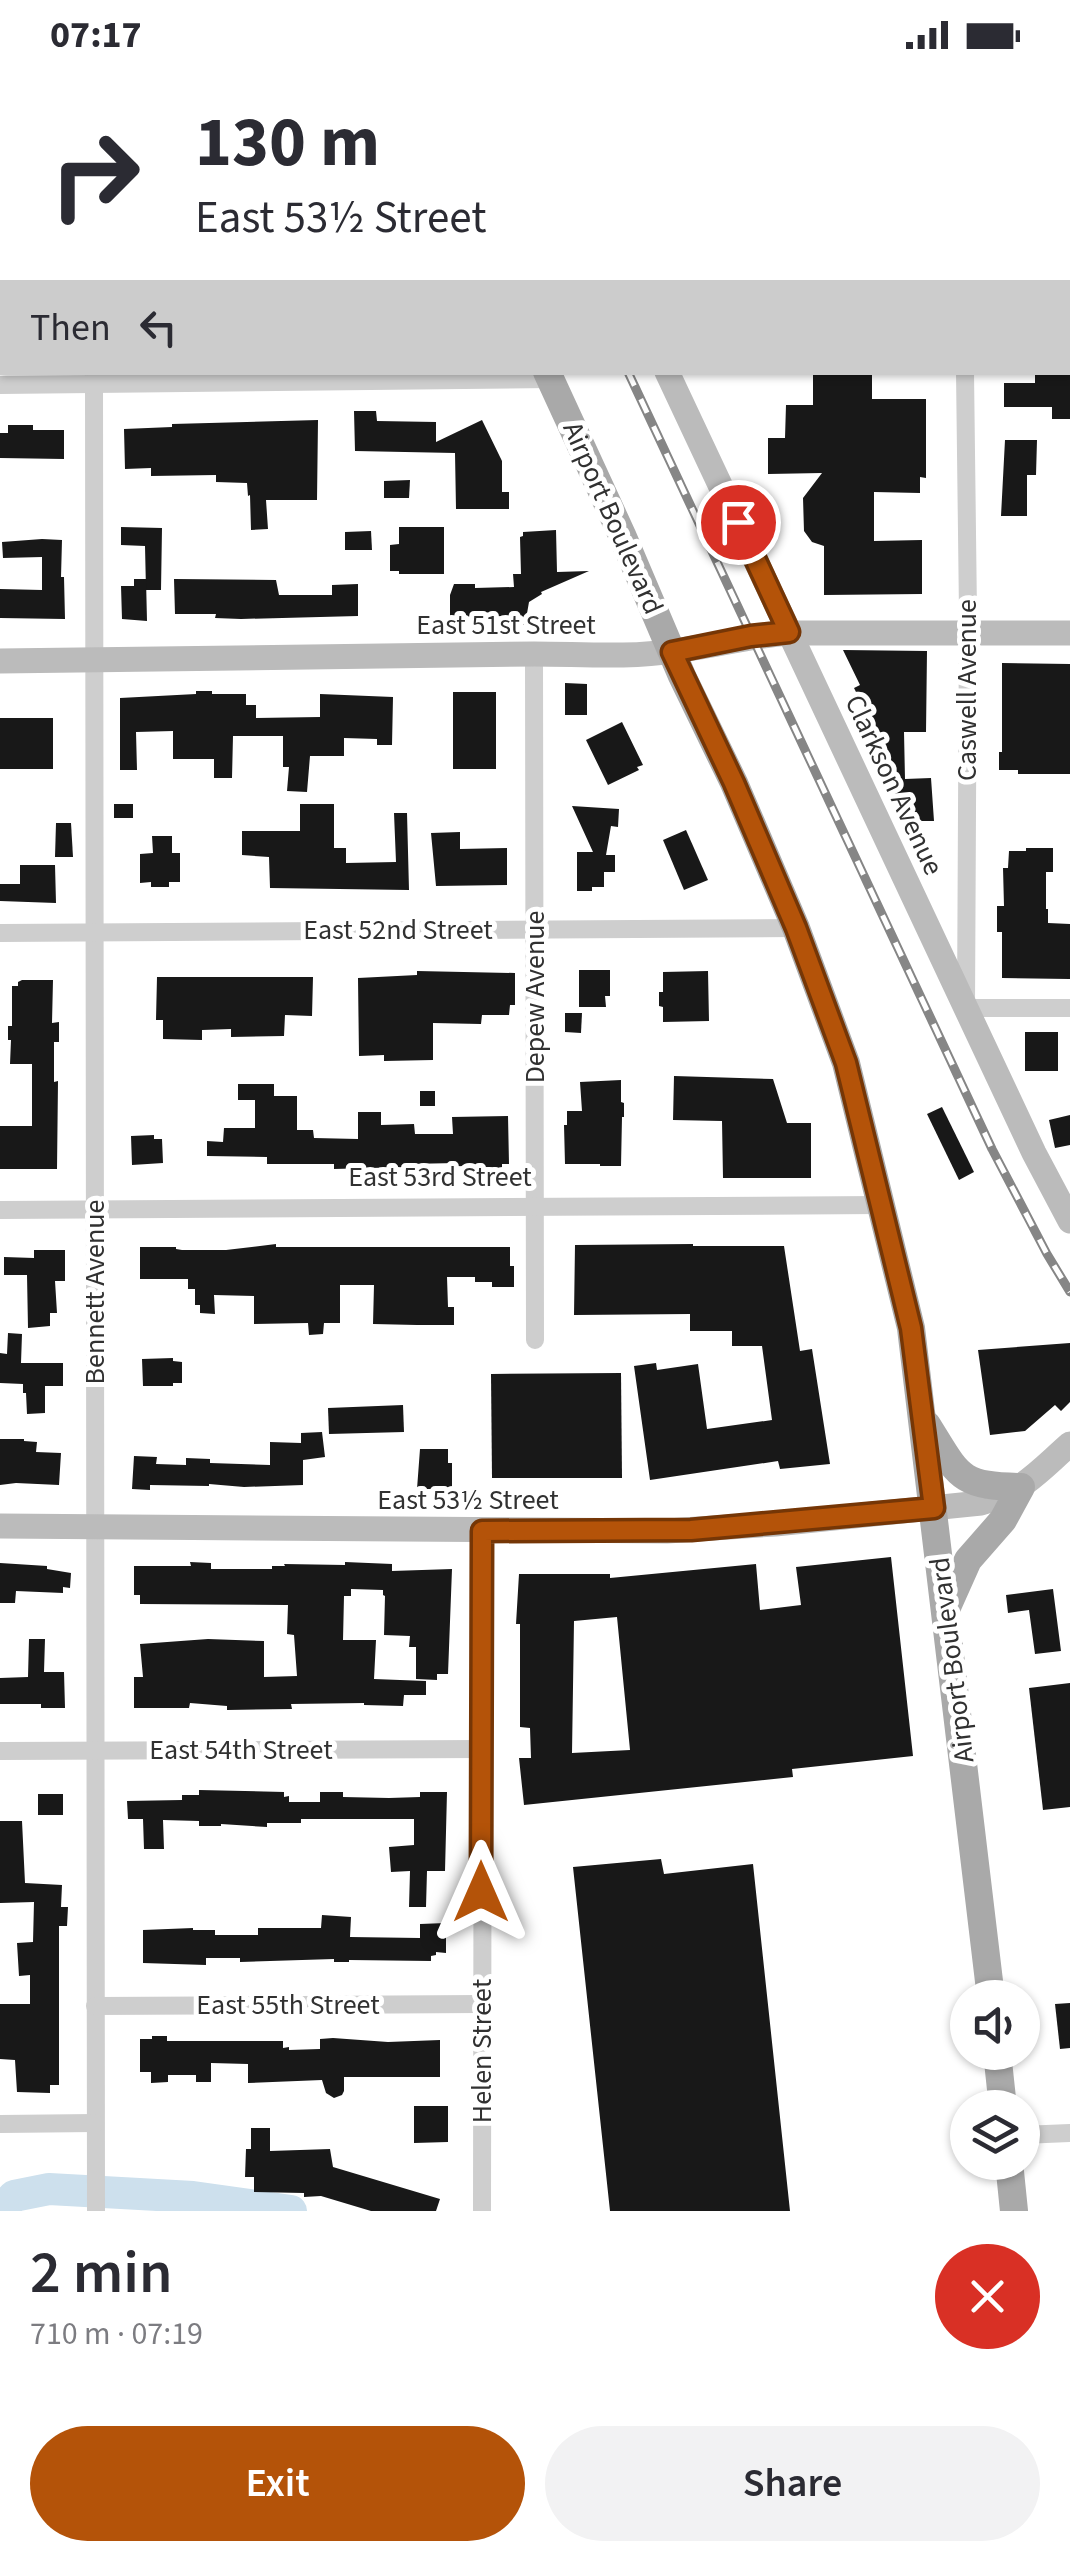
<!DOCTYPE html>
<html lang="en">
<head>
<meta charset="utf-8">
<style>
	:root { --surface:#fff; --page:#f2f2f3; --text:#2b2b33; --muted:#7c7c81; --accent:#b45309 }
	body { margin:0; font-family:"Source Sans 3",sans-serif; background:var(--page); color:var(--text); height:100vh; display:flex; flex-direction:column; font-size:38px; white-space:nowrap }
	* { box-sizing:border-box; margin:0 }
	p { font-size:32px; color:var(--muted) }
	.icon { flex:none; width:55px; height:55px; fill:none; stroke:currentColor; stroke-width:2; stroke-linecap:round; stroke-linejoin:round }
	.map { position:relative; height:2141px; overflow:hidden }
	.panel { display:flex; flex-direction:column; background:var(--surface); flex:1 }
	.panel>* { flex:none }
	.hud { position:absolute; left:0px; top:0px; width:1070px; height:305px; box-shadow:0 2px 8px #0004; background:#fff; color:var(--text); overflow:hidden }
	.fabs { position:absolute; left:950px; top:1910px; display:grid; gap:20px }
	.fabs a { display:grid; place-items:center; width:90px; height:90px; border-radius:50%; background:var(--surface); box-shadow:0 2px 8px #0004; font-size:50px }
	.pin { position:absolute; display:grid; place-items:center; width:85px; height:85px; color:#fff; margin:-42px; border:5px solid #fff; border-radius:50%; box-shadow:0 2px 10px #0007 }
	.me { position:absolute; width:110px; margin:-55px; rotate:0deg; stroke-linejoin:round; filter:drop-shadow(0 0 8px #0008) }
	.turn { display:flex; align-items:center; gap:35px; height:210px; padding:0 30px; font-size:45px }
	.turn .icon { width:130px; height:130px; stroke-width:2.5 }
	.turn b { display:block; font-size:70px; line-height:85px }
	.then { display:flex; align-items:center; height:95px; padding:0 30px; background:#0003; gap:20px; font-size:38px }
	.round { display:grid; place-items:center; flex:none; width:105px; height:105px; border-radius:52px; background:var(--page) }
	.head { display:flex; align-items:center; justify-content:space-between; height:170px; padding:0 30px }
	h1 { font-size:60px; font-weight:600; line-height:75px }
	.cta { display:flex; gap:20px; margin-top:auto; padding:20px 30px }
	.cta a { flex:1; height:115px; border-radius:60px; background:var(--accent); color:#fff; font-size:40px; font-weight:600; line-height:115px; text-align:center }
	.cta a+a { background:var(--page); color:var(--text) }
	.status { display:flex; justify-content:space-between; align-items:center; height:70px; padding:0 50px; background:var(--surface); direction:ltr }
	.status svg { height:28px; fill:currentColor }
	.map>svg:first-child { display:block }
</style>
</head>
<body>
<div class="status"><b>07:17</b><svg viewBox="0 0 49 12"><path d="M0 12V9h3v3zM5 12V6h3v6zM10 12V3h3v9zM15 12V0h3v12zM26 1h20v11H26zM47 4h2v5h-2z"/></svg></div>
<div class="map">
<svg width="1070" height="2141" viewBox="0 0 1070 2141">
	<rect width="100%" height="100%" fill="#fff"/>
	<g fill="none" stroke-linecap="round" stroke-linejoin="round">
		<path stroke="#cde0ed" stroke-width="32" d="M0 2141 14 2126 49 2119 193 2127 291 2141"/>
	</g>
	<g fill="#181818" fill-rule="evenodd">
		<path d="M813 302H872V329H926V408L920 407V423L874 422V471L922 470V524L824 525V476L812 472 804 461 803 428 822 403 768 404V368H785L786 335H813Z"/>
		<path d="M1035 302H1070V349H1052V337H1004V313H1035Z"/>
		<path d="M354 341H376L377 351 436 352V372L482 350 502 391V422H509V439H456L455 383 355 381Z"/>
		<path d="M318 350 317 430H266L268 459 251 460 250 425 248 426 247 413 216 412V405L151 406V398L125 399 124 359 172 357V354Z"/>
		<path d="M8 355H33V360H64V389L0 388V363H8Z"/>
		<path d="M1005 370H1037L1036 405H1027V446H1001Z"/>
		<path d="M410 410 409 428H384V411Z"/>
		<path d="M121 457 162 458 161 520H146L145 476 121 475Z"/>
		<path d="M399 457H444V504H399V501H390V475L399 474Z"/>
		<path d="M556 460 557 502 589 501 541 522 542 524 529 532 525 555 509 552 510 546 450 547V525L454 514H475V518L514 517 513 504H521L520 467 523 466V462Z"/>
		<path d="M371 461 372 480H345V462Z"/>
		<path d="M42 469 62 470 61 507H64L65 549 0 548V519L42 520V487L3 488 2 472Z"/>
		<path d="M134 509H146L147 551 122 549 121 516H134Z"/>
		<path d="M174 509 276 510 279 525H332V515L358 514V546L241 549 215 548 216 544H175Z"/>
		<path d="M843 580 927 581 926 662H904L905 709 931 708 934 751H912L911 728H908V724H888L860 666H878L854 618 860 615Z"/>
		<path d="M1002 593 1070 594V704H1018V700H999V682H1002Z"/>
		<path d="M565 613 587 614V645H565Z"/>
		<path d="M196 621H212V624H246V635H256V648L320 647V624L393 627 392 675H377V669L344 668V686H310L307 722 287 721 289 697H283V666H233L232 708H214V689H173V661L136 662 137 700H120V628L196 624Z"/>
		<rect x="453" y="622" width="43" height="77"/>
		<rect x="0" y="648" width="53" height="51"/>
		<path d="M622 652 643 695 637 697 639 700 608 715 586 670Z"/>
		<rect x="114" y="734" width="19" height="14"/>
		<path d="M300 734H334V778H346V793L396 792 394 743H407L409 820 270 818 269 787 242 785V761H300Z"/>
		<path d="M572 736 619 739 618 757 611 756 606 785H615V802H604V817H592V821H577V782H593Z"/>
		<path d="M56 753H71L73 787H55Z"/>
		<path d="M686 760 708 810 684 820 663 770Z"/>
		<path d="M460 762V779L507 778V815L436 816 431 763Z"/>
		<path d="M152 766H172V783H180V812H169V817H151V812L140 813V784L153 783Z"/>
		<path d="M1026 778H1053V802H1046V839H1048V853L1070 854V909L1002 908V862H997V836H1004L1003 798H1008L1009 781H1026Z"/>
		<path d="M20 795H55L56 833 0 831V814H20Z"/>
		<path d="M579 900H610V926H605L606 937H579Z"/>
		<path d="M417 901 515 903V935H510L509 945H482L481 954 433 953V990L384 991V985L359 986 358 908 417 905Z"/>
		<path d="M708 901 709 951 663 952V937L659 936V922H663V902Z"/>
		<path d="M157 907H313L312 946 285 945 284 966 231 967V959L202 960V970L163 969V950H156Z"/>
		<path d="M22 910H53L52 953 59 952V972H54V1012L58 1011 57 1099H0V1056H32V994H10L11 970H8V956H12V916H18V912Z"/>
		<path d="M565 943H582L581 963 565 962Z"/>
		<rect x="1025" y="962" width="33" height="39"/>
		<path d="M674 1006 773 1009 787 1053H811V1108H723L722 1051 673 1050Z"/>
		<path d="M621 1010V1032L624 1033V1047H622L621 1096H600V1094H565L564 1055H567V1041H582L580 1012Z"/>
		<path d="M238 1014H274V1026H297V1060H313L314 1068 358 1069V1042H381V1055L414 1054 415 1064H453L452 1047 508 1046 509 1094H502V1098L457 1096V1093L407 1094V1097L334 1099V1094H267V1087L207 1086V1071L223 1072 224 1058H255V1030H238Z"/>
		<rect x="420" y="1021" width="15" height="15"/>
		<path d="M942 1037 974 1102 959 1110 927 1044Z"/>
		<path d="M1070 1045V1075L1055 1078 1049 1050Z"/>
		<path d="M154 1065V1069H162L163 1093 132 1095 131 1066Z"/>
		<path d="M276 1174V1177H510V1196H514V1217H492V1212H475V1207H447L448 1237H454V1255H417L373 1254 374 1215H340V1253H324L323 1264 309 1265 308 1253 254 1254V1226L214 1225 215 1244 200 1243V1235H195V1219H188V1209H140V1177H176V1179L182 1180H226Z"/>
		<path d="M693 1174V1176H784L800 1281 812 1279 830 1394 780 1399 778 1391 650 1410 634 1296 656 1293 657 1300 698 1294 707 1359 772 1350 762 1276H732V1261H690V1244L574 1245 575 1175Z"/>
		<path d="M34 1180H65V1211H55L57 1243H50V1256L28 1258 27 1205H4V1187L34 1188Z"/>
		<path d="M8 1263 22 1264 21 1293H63V1316H45V1343L27 1344 26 1323H23V1314L0 1313V1283L7 1284Z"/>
		<path d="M1070 1273V1332L1061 1341 1055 1335 1025 1361 990 1365 978 1280Z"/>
		<path d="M173 1288V1291L182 1292V1313H173V1316H143L142 1289Z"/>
		<path d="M621 1303 622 1408H492L491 1304Z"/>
		<path d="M403 1335 404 1362 329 1364 328 1338Z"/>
		<path d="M322 1362 325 1387 303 1390V1415L244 1417 209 1414V1416L150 1415V1420L132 1419 134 1386 157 1387 156 1394 186 1395V1388L210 1389V1393L270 1395V1372L301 1373V1363Z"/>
		<path d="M0 1369H24V1371L37 1372 36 1382 61 1383 59 1415 16 1413 0 1415Z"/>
		<path d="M420 1379H448V1393H452V1419H417Z"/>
		<path d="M891 1487 913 1686 792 1699 793 1707 524 1735 519 1688H531L530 1658 520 1657V1554H516L519 1504H610V1508L756 1494 760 1540 801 1535 796 1497ZM617 1547 630 1680 572 1683 574 1551Z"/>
		<path d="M190 1492 211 1493V1499H272V1496H285L284 1494 345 1495V1492L392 1494V1501L452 1499 448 1604H437V1610L416 1609V1577H409L410 1566 384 1565 385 1526 383 1525V1520L351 1519V1526H344L343 1570H376L374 1609 426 1611V1625H404L403 1636 364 1635V1633L291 1634 292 1639 227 1640V1636L190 1633 189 1638H134V1607H143L140 1574 208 1569 264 1571V1607L297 1606 294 1565 287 1564 288 1535 140 1534V1525H134V1496H191Z"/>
		<path d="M0 1493 47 1496V1499L71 1503 70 1518 63 1517V1523L16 1521 15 1533H0Z"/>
		<path d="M1053 1519 1061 1581 1035 1584 1029 1540 1008 1543 1006 1525Z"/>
		<path d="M29 1569H45L44 1602H64L65 1638H41V1634H0V1608L28 1607Z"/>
		<path d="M1070 1613V1737L1043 1740 1029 1618Z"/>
		<path d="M199 1720 284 1722V1727L289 1726V1732H320V1722H343V1727L389 1728 420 1727V1722H447L445 1801H427L426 1837H409L410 1801 391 1802 389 1777 414 1775V1749H301V1753H267V1757L221 1754V1756H199V1751L163 1750 164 1779H144L143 1749H128L127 1731 182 1730V1725H199Z"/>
		<rect x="38" y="1724" width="25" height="21"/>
		<path d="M0 1751H22L25 1813 62 1815 61 1837H68L67 1856H59V2015H50V2023L17 2022 15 1990 0 1989V1934H30V1905L19 1906 17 1873 33 1872 34 1832 0 1833Z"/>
		<path d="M661 1789 664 1804 753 1794 790 2141H610L573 1797Z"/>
		<path d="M322 1845 351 1847 350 1867 420 1868V1854L446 1853V1883L436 1882V1885L431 1886V1891L349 1890V1892H334V1889L240 1892V1888H206V1895L143 1893V1860L193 1858V1860H215V1865H258V1858H321Z"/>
		<path d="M1070 1933V1978L1060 1979 1055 1934Z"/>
		<path d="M152 1966H167V1971H283V1978L289 1977V1980L320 1979V1969L333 1968 388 1972 440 1970V2007H344V2021L342 2025 334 2028 326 2023 322 2010 248 2013V1994L211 1993V2012H196V2005H168V2012L151 2013V2002H140V1969H152Z"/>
		<path d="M414 2036H448V2072L414 2073Z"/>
		<path d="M251 2058H270V2081L330 2079 333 2097 440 2129 436 2141H371L321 2126 304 2127V2123L254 2122V2107H245L246 2079H251Z"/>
	</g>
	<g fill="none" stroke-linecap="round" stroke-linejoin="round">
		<g stroke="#cecece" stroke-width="18">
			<path d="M94 0V2"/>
			<path d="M525 0 526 2"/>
			<path d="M366 2 375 0"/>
			<path d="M975 2V0"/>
			<path d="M0 12H2"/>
			<path d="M1068 183H1070"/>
			<path d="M94 302 96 2141"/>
			<path d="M965 302 968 543 966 938H1070"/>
			<path d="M0 315 550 309"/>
			<path d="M534 584 535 1270"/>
			<path d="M0 863 796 858"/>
			<path d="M0 1140 880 1135"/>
			<path d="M0 1681 481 1679"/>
			<path d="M95 1936 482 1934"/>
			<path d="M0 2054 95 2053"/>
			<path d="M1022 2065 1070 2063"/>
			<path d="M482 2141 483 1461"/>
		</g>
		<g stroke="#bbb" stroke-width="25">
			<path d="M583 2V0"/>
			<path d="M667 302 1034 1083 1070 1151"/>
			<path d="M0 591 534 584C580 584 629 588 674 581 713 576 750 566 789 563H1070"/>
			<path d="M0 1456 667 1461 775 1454 981 1433C1024 1421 1038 1402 1070 1374"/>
		</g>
		<g stroke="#a9a9a9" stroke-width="28">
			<path d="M404 0 405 2"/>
			<path d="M547 302 622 465 682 606 734 713 796 858 846 993 911 1258 991 1928"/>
			<path d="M927 1355C959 1406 958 1416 1021 1417L1003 1450 968 1490 947 1537"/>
			<path d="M997 1982 1003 2038"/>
			<path d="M1009 2092 1014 2141"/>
		</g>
		<g stroke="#868686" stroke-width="9">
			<g id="rail">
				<path d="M485 0 487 2"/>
				<path d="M628 302 992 1079 1047 1184 1070 1222"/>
			</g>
		</g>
		<use href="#rail" stroke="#fff" stroke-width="5" stroke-dasharray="15" stroke-linecap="butt"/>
	</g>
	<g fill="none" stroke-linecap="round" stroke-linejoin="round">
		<g stroke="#753606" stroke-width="25">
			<path id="route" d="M481 1822 482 1461 691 1460 934 1438 911 1258 846 993 796 858 734 713 672 582 751 566 789 562 738 452"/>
		</g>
		<use href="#route" stroke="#b45309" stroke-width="18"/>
	</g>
	<g text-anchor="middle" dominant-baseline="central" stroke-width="10" stroke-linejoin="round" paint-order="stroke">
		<g font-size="28" fill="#313131" stroke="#fff">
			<text transform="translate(613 448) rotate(66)">Airport Boulevard</text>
			<text x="506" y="555">East 51st Street</text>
			<text transform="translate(967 620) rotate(-90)">Caswell Avenue</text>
			<text transform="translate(894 715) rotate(65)">Clarkson Avenue</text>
			<text x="398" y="860">East 52nd Street</text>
			<text transform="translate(535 927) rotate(-90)">Depew Avenue</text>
			<text x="440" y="1107">East 53rd Street</text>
			<text transform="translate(95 1222) rotate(-90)">Bennett Avenue</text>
			<text x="468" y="1430">East 53½ Street</text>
			<text transform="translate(952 1590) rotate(-97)">Airport Boulevard</text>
			<text x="241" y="1680">East 54th Street</text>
			<text x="288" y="1935">East 55th Street</text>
			<text transform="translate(482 1981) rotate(-90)">Helen Street</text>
		</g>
	</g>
</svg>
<div class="fabs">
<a><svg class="icon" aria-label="sound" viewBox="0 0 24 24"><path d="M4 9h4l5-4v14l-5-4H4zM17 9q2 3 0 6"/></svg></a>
<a><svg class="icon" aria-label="layers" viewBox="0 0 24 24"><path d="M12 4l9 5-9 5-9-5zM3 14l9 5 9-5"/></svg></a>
</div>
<div class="pin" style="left:738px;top:452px;background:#d93025"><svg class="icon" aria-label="arrive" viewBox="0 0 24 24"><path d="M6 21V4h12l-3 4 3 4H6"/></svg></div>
<svg class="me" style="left:481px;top:1822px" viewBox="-20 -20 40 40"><path d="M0-17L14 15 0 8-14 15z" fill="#b45309" stroke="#fff" stroke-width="4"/></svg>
<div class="hud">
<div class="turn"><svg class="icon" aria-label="right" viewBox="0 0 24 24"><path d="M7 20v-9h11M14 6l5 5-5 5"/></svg><div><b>130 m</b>East 53½ Street</div></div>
<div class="then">Then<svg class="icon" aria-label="left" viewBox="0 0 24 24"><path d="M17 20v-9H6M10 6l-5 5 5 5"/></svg></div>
</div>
</div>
<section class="panel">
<div class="head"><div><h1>2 min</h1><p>710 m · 07:19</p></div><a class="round" style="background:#d93025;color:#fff"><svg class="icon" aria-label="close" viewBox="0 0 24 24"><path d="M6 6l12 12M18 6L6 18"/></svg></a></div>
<div class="cta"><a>Exit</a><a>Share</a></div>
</section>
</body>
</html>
